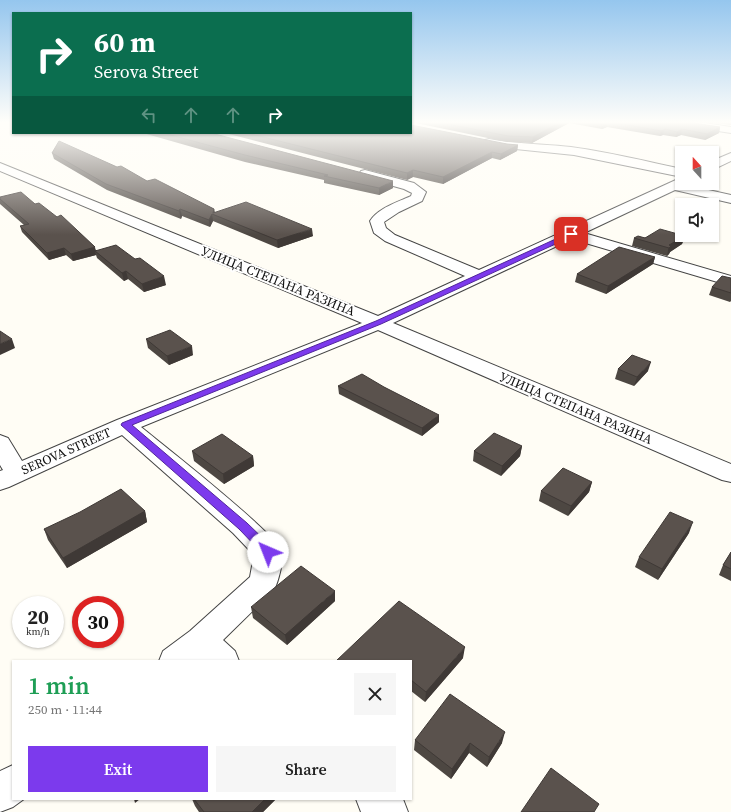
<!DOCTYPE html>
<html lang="en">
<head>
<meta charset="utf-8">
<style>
	:root { --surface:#fff; --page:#f6f6f6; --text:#222; --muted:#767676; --accent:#7c3aed }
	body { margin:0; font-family:"Source Serif 4",serif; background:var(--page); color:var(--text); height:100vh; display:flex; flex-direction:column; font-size:15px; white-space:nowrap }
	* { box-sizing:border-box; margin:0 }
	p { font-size:13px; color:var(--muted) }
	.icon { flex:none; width:22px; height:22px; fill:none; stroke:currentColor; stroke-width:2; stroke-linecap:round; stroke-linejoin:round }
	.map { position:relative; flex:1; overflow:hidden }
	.side { position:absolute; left:12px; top:660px; width:400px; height:140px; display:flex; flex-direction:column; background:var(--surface); border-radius:0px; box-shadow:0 1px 3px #0004 }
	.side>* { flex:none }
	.banner { position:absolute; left:12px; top:12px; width:400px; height:122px; border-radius:0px; box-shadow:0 1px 3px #0004; background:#0b6e4f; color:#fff; overflow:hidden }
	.needle { width:26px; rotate:339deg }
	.controls { position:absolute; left:675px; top:146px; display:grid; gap:8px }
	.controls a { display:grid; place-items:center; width:44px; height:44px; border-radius:0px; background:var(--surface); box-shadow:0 1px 3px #0004; font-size:20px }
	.speed { position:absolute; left:12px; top:596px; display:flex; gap:8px; font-size:20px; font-weight:700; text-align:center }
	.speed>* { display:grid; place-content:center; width:52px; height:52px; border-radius:50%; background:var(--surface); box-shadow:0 1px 3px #0004; line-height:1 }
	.speed small { font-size:10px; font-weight:400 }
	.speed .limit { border:6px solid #d22; background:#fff; color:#111 }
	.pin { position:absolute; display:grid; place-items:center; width:34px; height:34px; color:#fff; margin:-17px; border-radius:8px; box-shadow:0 2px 6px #0006 }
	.me { position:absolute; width:44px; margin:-22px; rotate:316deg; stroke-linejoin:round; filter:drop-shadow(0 0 3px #0008) }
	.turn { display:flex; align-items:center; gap:14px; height:84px; padding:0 16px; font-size:18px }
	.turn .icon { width:52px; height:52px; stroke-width:2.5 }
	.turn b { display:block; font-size:28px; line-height:34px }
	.lanes { display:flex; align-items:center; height:38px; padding:0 16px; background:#0003; justify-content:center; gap:20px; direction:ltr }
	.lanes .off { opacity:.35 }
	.round { display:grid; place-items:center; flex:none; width:42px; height:42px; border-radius:0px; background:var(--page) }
	.overview { display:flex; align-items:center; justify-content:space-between; height:68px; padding:0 16px }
	h1 { font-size:24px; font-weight:600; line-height:30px; color:#1e9e55 }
	.primary-button { display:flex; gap:8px; margin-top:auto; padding:8px 16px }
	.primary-button a { flex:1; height:46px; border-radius:0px; background:var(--accent); color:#fff; font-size:16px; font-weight:600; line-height:46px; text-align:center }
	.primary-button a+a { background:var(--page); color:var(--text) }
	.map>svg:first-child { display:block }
</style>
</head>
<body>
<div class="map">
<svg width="731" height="812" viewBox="0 0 731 812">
	<rect width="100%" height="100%" fill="#fffdf5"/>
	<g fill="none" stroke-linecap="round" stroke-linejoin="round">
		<g stroke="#444" stroke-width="2">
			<g id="minor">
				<path d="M674 122H698L731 127V133L679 125Z"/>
				<path d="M489 139C516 144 544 144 571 147 608 152 645 161 682 169V177L574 155 506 148 485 144 483 142 485 140Z"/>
				<path d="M731 153V161L712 170V161Z"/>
				<path d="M0 163 378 316 465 276 385 241 374 233 370 221C378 208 398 202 411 196L412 193 404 189 361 177 359 174 361 171 365 170 414 183 426 192 422 201 399 212 384 222 386 228 395 235 479 270 678 179 682 178V183H688L686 185 731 195V203L675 190 584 233 731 276V286L572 239 393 323 731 464V482L722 480 378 330 141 427C162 444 278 535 282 552 284 560 278 583 274 590L223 640 235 651 239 661H159L163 651 190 631 250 577 254 555 233 533 122 435 9 487 0 490V471L3 470 0 465V435L8 438 22 461 117 420 362 323 0 171Z"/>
				<path d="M13 765V799H24L13 807 0 812V771Z"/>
				<path d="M356 799H403L408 812H361Z"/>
			</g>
		</g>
		<use href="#minor" fill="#fff" fill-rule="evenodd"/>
	</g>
	<g fill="#4d4742">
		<path d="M411 122H686L720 127 719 133 705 140 681 135 676 137 663 135 660 136 607 127 602 129 569 123 532 143 507 142Z"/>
		<path d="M707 122H731V125Z"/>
		<path d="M143 133H211L393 188 379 195 324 183V180L245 162Z"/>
		<path d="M225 133H411L507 144 518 145 517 151 500 160 492 158 443 184 413 177 407 180Z"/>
		<path d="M52 153 147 181 214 209 215 212 313 236 278 248 213 221 210 227 182 216 181 219 107 190 54 159Z"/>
		<path d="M0 197 35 204 96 250 166 285 144 292 128 279 124 281 97 258 96 255 73 261 66 255 49 260 22 232 20 226 24 225 0 204Z"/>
		<path d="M685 236 682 244 670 252 669 254 667 256 632 246 634 238Z"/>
		<path d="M655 257 653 264 606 294 575 282 577 274Z"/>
		<path d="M731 278V301L730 302 709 295 712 287Z"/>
		<path d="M146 339 193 355 169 365 148 348Z"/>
		<path d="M618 369 648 371 634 386 615 379Z"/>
		<path d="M338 386 384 387 439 422 422 436 339 394Z"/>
		<path d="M522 446 520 456 501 476 473 461 474 451Z"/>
		<path d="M192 451 253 456 254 466 224 484 194 461Z"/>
		<path d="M592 482 589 492 568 516 539 501 541 491Z"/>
		<path d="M145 511 147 522 67 568 48 540 44 529Z"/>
		<path d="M689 533 658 580 635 567 639 557Z"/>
		<path d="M731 552V581L719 575 723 565Z"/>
		<path d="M335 601 287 645 253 618 251 607Z"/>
		<path d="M463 658 425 702 411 691V661Z"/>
		<path d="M415 740 502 743 487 767 469 753 451 779 414 750Z"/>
		<path d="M192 799H276L263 812H199L195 806Z"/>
	</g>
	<g fill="#3f3936">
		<path d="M561 122H569V123L532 143 533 137Z"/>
		<path d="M607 122H608L607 127 602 129 603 124Z"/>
		<path d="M720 127 719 133 705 140 707 134Z"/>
		<path d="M665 129 663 135 660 136 661 131Z"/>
		<path d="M682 129 681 135 676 137 677 132Z"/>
		<path d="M518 145 517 151 500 160 501 154Z"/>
		<path d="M492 152V158L443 184V177Z"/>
		<path d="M413 170V177L407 180V173Z"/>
		<path d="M393 181V188L379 195V188Z"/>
		<path d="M180 209 182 216 181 219 179 211Z"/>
		<path d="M212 214 213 221 210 227 209 220Z"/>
		<path d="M312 229 313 236 278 248 277 240Z"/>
		<path d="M685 236 682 244 670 252 669 254 667 256 669 245Z"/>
		<path d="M95 247 96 252 95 251 96 255 73 261 71 254Z"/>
		<path d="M64 248 66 255 49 260 47 253Z"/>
		<path d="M655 257 653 264 606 294 608 286Z"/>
		<path d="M126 271 128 279 124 281 122 273Z"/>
		<path d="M164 276 166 285 144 292 142 284Z"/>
		<path d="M12 339 15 348 0 355V344Z"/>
		<path d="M192 346 193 355 169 365 167 356Z"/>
		<path d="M651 362 648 371 634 386 637 377Z"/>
		<path d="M439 415V422L422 436V428Z"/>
		<path d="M522 446 520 456 501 476 502 466Z"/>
		<path d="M253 456 254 466 224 484 223 474Z"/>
		<path d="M592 482 589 492 568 516 571 506Z"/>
		<path d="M145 511 147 522 67 568 63 558Z"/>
		<path d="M693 522 689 533 658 580 662 569Z"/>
		<path d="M335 591V601L287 645 285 635Z"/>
		<path d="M465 647 463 658 425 702 426 692Z"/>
		<path d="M505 732 502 743 487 767 489 757Z"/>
		<path d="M470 743 469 753 451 779 452 769Z"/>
		<path d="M134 799H140L135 803Z"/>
		<path d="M265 799H276L263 812H252Z"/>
	</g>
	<g fill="#5a524d" stroke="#3f3936">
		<path d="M438 122H561L533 137 508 136Z"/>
		<path d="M593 122H607L603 124Z"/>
		<path d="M612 122H686L720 127 707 134 682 129 677 132 665 129 661 131Z"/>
		<path d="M411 125 507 144 518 145 501 154 492 152 443 177 413 170 407 173 247 133H411Z"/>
		<path d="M163 133H211L393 181 379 188 324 176 328 175 245 155Z"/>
		<path d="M59 141 117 167 121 166 147 181 155 179 214 209 213 213 246 202 312 229 277 240 212 214 209 220 180 209 179 211 106 184 52 153Z"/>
		<path d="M21 192 35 204 39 203 57 217 61 215 95 247 71 254 64 248 47 253 20 226 29 224 0 199V197Z"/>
		<path d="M660 229 685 236 669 245 671 246 669 248 634 238 638 236 645 238Z"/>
		<path d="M116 245 135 259 140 258 164 276 142 284 126 271 122 273 95 251Z"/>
		<path d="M619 247 655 257 608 286 577 274Z"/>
		<path d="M722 276 731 278V293L712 287Z"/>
		<path d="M170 330 192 346 167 356 146 339Z"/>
		<path d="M0 331 12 339 0 344Z"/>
		<path d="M632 355 651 362 637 377 618 369Z"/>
		<path d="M362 374 384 387 439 415 422 428 338 386Z"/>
		<path d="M494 433 522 446 502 466 474 451Z"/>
		<path d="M222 434 253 456 223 474 192 451Z"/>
		<path d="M563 468 592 482 571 506 541 491Z"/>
		<path d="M121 489 145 511 63 558 44 529 80 512Z"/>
		<path d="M670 512 693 522 662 569 639 557Z"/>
		<path d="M731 552V569L723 565Z"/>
		<path d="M301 566 335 591 285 635 251 607Z"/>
		<path d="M399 601 465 647 426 692 411 680V661H336Z"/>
		<path d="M450 694 505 732 489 757 470 743 452 769 415 740Z"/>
		<path d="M551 768 599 804 594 812H521Z"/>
		<path d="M194 799H265L252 812H204Z"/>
	</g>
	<linearGradient id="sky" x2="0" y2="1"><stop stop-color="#95c6ee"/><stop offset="0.52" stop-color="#fffefa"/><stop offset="1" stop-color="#fffefa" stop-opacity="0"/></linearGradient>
	<rect width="731" height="235" fill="url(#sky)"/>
	<path fill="#7c3aed" stroke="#51269a" d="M571 232 574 234 573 236 381 324 132 425 247 523 273 548 274 552 273 555 268 556 264 555 239 529 121 425 122 423 376 321Z"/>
	<g text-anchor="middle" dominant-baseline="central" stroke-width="4" stroke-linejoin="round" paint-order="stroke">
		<g font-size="13" fill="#111" stroke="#fff">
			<text transform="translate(278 281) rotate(22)">УЛИЦА СТЕПАНА РАЗИНА</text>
			<text transform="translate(576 408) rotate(23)">УЛИЦА СТЕПАНА РАЗИНА</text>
			<text transform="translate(66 451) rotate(-24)">SEROVA STREET</text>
		</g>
	</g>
</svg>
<div class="controls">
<a><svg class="needle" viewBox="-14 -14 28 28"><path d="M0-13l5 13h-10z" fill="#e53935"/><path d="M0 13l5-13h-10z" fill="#767676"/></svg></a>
<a><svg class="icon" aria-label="sound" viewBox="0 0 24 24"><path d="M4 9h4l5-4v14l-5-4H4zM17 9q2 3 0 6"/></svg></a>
</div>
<div class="speed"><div>20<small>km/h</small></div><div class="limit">30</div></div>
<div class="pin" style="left:571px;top:234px;background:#d93025"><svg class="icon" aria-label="arrive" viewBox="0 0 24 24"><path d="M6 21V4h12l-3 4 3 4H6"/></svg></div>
<svg class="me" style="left:268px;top:552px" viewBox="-20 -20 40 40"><circle r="19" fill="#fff"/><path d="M0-13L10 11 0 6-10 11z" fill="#7c3aed"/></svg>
<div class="banner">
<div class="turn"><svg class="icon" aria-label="right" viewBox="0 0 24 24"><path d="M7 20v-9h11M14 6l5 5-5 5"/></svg><div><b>60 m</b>Serova Street</div></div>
<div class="lanes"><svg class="icon off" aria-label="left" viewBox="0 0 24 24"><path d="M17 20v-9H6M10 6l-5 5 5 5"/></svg><svg class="icon off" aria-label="ahead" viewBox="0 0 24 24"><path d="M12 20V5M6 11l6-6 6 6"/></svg><svg class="icon off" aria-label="ahead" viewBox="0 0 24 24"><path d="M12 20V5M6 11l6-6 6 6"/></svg><svg class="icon" aria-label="right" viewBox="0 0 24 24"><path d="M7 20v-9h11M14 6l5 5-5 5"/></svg></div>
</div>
<section class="side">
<div class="overview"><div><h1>1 min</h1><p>250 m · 11:44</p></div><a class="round"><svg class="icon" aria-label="close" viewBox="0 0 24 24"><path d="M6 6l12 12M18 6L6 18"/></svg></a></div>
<div class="primary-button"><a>Exit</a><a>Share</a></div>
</section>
</div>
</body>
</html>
